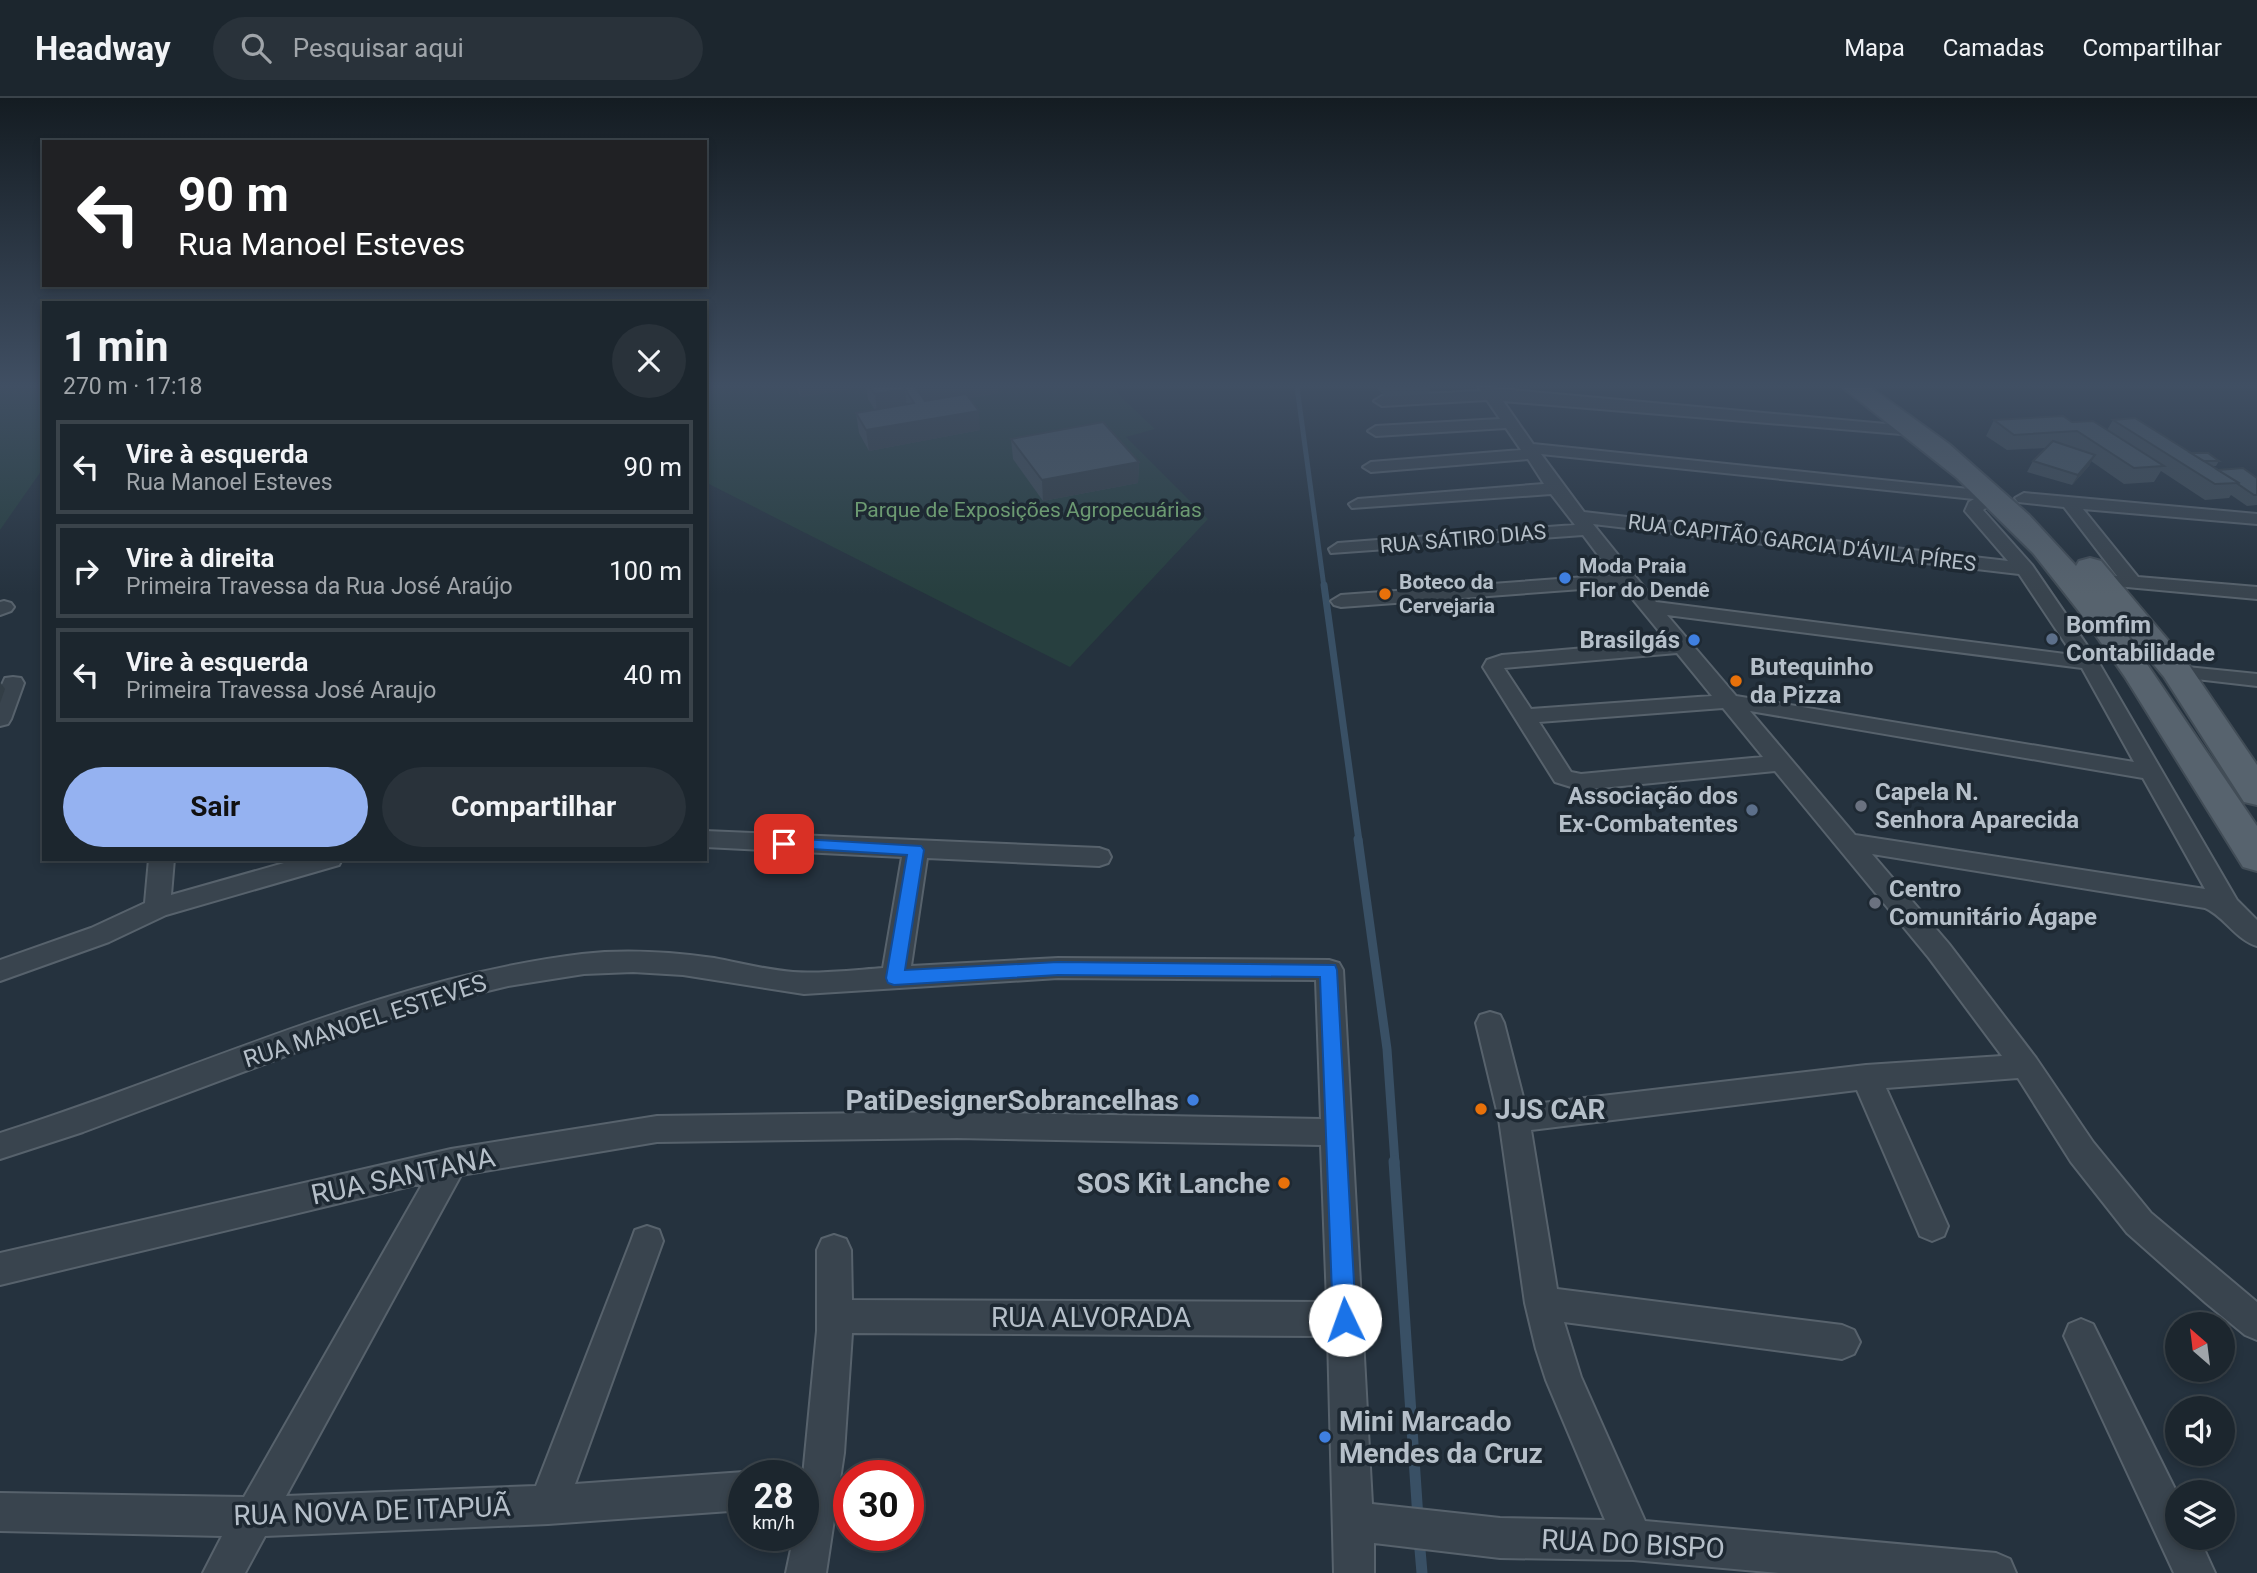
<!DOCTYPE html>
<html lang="pt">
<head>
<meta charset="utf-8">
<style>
	:root { --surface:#1c262e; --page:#29323a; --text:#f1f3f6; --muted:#a0a5aa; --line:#3a434a; --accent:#95b2f1 }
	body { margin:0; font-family:Roboto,sans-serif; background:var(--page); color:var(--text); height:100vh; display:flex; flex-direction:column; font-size:26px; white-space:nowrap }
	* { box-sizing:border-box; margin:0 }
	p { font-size:23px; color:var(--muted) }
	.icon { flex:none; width:38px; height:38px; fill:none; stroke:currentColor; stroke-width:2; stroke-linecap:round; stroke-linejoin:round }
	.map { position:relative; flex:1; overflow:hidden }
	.details { position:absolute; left:42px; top:203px; width:665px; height:560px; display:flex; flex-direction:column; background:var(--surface); border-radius:0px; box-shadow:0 4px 10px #0003,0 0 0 2px var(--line) }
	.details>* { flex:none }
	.top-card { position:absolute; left:42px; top:42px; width:665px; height:147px; border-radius:0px; box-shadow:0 4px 10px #0003,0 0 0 2px var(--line); background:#202124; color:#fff; overflow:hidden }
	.needle { width:46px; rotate:332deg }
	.buttons { position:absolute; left:2165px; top:1214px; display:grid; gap:14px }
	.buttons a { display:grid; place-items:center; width:70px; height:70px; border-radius:50%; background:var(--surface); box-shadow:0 4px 10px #0003,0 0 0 2px var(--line); font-size:35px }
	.speed { position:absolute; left:728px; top:1362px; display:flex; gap:14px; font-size:35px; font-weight:700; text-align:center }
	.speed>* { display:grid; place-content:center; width:91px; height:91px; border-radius:50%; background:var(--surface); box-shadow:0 4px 10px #0003,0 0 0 2px var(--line); line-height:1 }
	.speed small { font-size:18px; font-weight:400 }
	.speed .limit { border:10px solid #d22; background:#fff; color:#111 }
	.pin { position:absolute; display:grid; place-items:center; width:60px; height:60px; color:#fff; margin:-30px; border-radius:14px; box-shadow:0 4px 10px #0006 }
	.me { position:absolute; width:77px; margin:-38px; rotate:357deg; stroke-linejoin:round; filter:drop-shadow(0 0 5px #0008) }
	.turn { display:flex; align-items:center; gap:24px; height:147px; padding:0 21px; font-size:32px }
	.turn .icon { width:91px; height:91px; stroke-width:2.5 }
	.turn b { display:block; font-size:49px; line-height:60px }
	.round { display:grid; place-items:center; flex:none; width:74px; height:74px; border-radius:37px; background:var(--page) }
	.summary { display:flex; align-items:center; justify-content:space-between; height:119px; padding:0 21px }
	h1 { font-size:42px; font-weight:700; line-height:52px }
	.primary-button { display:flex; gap:14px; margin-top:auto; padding:14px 21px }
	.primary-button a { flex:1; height:80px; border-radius:42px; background:var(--accent); color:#111; font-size:28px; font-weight:700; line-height:80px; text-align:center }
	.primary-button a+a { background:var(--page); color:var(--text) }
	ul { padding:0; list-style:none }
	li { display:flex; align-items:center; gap:21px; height:94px; margin:0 14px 10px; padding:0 7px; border:4px solid var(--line); border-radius:0px }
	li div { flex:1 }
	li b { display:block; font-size:26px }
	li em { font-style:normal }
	header { display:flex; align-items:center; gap:42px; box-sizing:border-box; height:98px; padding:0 35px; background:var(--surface); border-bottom:2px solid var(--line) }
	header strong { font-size:33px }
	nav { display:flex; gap:38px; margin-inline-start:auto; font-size:24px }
	.search { width:490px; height:63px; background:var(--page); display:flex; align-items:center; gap:18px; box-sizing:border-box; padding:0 24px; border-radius:38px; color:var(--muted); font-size:26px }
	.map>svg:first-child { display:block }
</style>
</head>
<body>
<header>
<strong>Headway</strong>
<div class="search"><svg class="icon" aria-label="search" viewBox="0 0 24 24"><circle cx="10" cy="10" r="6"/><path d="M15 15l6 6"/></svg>Pesquisar aqui</div>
<nav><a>Mapa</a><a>Camadas</a><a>Compartilhar</a></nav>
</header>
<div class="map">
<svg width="2257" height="1475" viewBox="0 0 2257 1475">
	<rect width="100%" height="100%" fill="#25323e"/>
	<g fill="#273f3f">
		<path d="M0 289H44V369L0 432Z"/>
		<path d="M705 289H1118L1117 295 1155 331 1126 339 1208 421 1070 569 705 384Z"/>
	</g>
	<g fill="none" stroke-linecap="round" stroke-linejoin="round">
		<path stroke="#395065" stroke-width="5" d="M1297 289 1324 489"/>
		<path stroke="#395065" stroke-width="7" d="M1324 487 1359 743"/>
		<path stroke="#395065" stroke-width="9" d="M1358 741 1387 951 1395 1065"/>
		<g stroke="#395065" stroke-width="11">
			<path d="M1394 1063 1418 1420"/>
			<path d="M1419 1440 1422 1475"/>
		</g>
		<g stroke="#57626c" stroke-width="4">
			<g id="minor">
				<path d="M1478 289 1919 329 1921 332 1919 335 1913 337 1503 303 1533 346 1998 394 2001 398 1983 412 2032 467 2099 565 2237 802 2257 822V848C2236 842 2225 819 2205 810L1872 756 1949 846 2036 960 2093 1044 2151 1115 2257 1204V1242L2245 1237 2206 1205 2127 1135 2071 1064 2018 980 1886 990 1948 1128 1944 1138 1932 1143 1920 1138 1857 992 1531 1032 1557 1191 1842 1227 1854 1232 1860 1244 1854 1256 1842 1261 1564 1224 1581 1279 1645 1423 1996 1455 2010 1461 2016 1475H1779L1633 1462 1500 1460 1374 1445V1475H1334L1328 1238 852 1235 844 1355 826 1475H786L794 1437H803V1378L817 1233V1152L822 1141 834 1137 846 1141 851 1152 852 1202 1327 1204 1321 1047 957 1040 657 1044 461 1077 286 1398 536 1388 631 1143 635 1132 647 1128 659 1132 663 1143 575 1386 744 1374 752 1377H744V1412L548 1426 265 1438 245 1475H203L222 1438 0 1433V1395L244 1399 423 1085 0 1187V1155L451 1051 657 1018 957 1014 1321 1021 1316 882 1058 880 804 896 683 877 633 874 584 876 508 888 434 906 368 927 83 1034 0 1061V1035C194 974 379 881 582 856 626 851 671 854 714 860 741 865 766 872 793 874 822 876 854 872 883 870L902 759 705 749V733L1099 750 1108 753 1111 759 1108 765 1099 768 927 760 911 868 1058 860 1329 862 1339 865 1343 872 1372 1406 1500 1420 1605 1422 1546 1282 1536 1251 1525 1205 1499 1021 1476 925 1480 917 1490 914 1500 917 1504 925 1525 1007 1866 967 2002 958 1929 860 1775 673 1581 692 1555 684 1483 569 1487 562 1502 557 1667 543 1622 488 1341 509 1334 507 1331 503 1341 497 1613 477 1583 437 1331 455 1329 451 1338 445 1575 427 1551 396 1352 410 1349 406 1358 401 1544 386 1528 361 1371 374 1363 369 1371 364 1521 352 1506 330 1376 338 1368 333 1376 328 1500 321 1487 302 1382 308 1374 303 1382 298 1481 293ZM1541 356 1974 401 1969 404 1965 413 2008 463 1584 414ZM1593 426 2019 476 2073 557 1656 504ZM1667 517 2082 570 2134 664 1736 598ZM1677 555 1712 598 1531 611 1504 570ZM1723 610 1763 659 1581 676 1571 674 1539 624ZM1750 613 2143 680 2205 791 1855 737Z"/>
				<path d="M2024 395 2257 416V426L2083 411 2138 479 2257 489V501L2094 486 2091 482 2094 478H2117L2064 409 2018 404 2015 400Z"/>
				<path d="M4 503 11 505 14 509 11 513 0 517V504Z"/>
				<path d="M2177 568 2257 576V588L2170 578 2166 574 2170 570Z"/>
				<path d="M13 579 21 580 24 585 11 621 8 626 0 628V591L5 580Z"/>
				<path d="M149 761H174L171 797 298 761H342L339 767 166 817 109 844 0 883V862L91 830 145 805Z"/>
				<path d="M2081 1221 2093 1226 2177 1395V1440H2199L2215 1475H2174L2064 1238 2069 1226Z"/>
			</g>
		</g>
		<g stroke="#424d57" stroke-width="4">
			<path id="primary" d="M1842 289H1870L1949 346 2029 417 2076 468 2079 463 2090 460 2101 463 2189 567 2257 667V707L2244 704 2164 579 2117 522 2257 728V773L2243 769 2125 579 2081 516 2033 455 1957 380Z"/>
		</g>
		<use href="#minor" fill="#39444e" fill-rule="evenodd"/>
		<use href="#primary" fill="#57636e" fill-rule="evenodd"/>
	</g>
	<g fill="#3f4c56">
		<path d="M796 289H861L801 299Z"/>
		<path d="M866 289H997L998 295 970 300 980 332 869 353 859 335 856 315 875 312 868 301Z"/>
		<path d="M1377 289H1430L1429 296 1385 299Z"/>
		<path d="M1994 322 2072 324 2107 332 2113 322 2191 355 2219 363 2216 368H2212L2218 372 2257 380V407L2247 408 2231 397 2229 400 2205 402 2161 373 2154 384 2124 386 2091 363 2089 368 2072 387 2027 374 2033 363 2046 350 2007 352 1986 338Z"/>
		<path d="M1011 341 1139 364 1138 385 1043 403 1013 361Z"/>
	</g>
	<g fill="#333e46">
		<path d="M799 289H861L801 299Z"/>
		<path d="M997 289 998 295 918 309 916 290Z"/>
		<path d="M905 291 907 311 877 316 875 296Z"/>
		<path d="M979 313 980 332 869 353 866 332Z"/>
		<path d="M2095 357 2089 368 2072 387 2078 377Z"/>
		<path d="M1139 364 1138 385 1043 403 1042 382Z"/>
		<path d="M0 584 5 591 0 605Z"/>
	</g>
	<g fill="#495864" stroke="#333e46" stroke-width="2">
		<path d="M870 289H919L916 290 925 303 966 296 979 313 866 332 856 315 914 305 905 291 875 296Z"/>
		<path d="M2063 318 2072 324 2093 323 2164 368 2134 370 2077 333 2014 337 1994 322Z"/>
		<path d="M2135 320 2239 385 2215 386 2113 322Z"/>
		<path d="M1103 324 1139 364 1042 382 1011 341Z"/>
		<path d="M2053 343 2095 357 2078 377 2033 363Z"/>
		<path d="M2191 355H2208L2219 363H2204Z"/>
		<path d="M2243 370 2257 380V397H2254L2238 386 2239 385 2218 372Z"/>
	</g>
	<linearGradient id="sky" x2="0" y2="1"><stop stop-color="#141c22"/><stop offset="0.58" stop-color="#404f63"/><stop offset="1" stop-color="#404f63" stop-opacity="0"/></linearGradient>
	<rect width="2257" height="496" fill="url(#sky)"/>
	<path fill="#1a73e8" stroke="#114b97" stroke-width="2" d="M784 740 921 748 924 752 905 872 1058 864 1335 867 1337 872 1356 1222 1353 1229 1345 1232 1337 1229 1333 1222 1320 879 1058 877 894 887 888 885 886 880 907 757 779 749 776 746Z"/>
	<g fill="#3f7fe0" stroke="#1e2933" stroke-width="2.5">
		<circle cx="1565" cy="480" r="7"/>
		<circle cx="1694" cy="542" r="7"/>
		<circle cx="1193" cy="1002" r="7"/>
		<circle cx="1325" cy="1339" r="7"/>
	</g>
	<g fill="#e8710a" stroke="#1e2933" stroke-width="2.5">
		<circle cx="1385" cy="496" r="7"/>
		<circle cx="1736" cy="583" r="7"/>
		<circle cx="1481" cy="1011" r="7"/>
		<circle cx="1284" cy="1085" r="7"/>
	</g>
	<g fill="#5c6f8a" stroke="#1e2933" stroke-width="2.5">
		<circle cx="2052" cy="541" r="7"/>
		<circle cx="1752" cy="712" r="7"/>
	</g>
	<g fill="#6b7280" stroke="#1e2933" stroke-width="2.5">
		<circle cx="1861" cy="708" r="7"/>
		<circle cx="1875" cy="805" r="7"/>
	</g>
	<g text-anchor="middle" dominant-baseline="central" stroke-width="7" stroke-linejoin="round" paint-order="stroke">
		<g font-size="21" fill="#6c9a72" stroke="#1e2933">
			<text x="1028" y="412">Parque de Exposições Agropecuárias</text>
		</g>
		<g font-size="21" fill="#b5bfc9" stroke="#1e2933">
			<text transform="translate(1463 441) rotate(-5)">RUA SÁTIRO DIAS</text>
			<text transform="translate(1802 445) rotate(7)">RUA CAPITÃO GARCIA D'ÁVILA PÍRES</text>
		</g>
		<g font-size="21" font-weight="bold" fill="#b5bfc9" stroke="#1e2933" text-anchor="start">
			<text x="1579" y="468">Moda Praia<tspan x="1579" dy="24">Flor do Dendê</tspan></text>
			<text x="1399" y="484">Boteco da<tspan x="1399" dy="24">Cervejaria</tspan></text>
		</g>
		<g font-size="24" font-weight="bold" fill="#b5bfc9" stroke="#1e2933" text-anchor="start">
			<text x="2066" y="527">Bomfim<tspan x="2066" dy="28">Contabilidade</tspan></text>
			<text x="1680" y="542" text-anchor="end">Brasilgás</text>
			<text x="1750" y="569">Butequinho<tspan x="1750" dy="28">da Pizza</tspan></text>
			<text x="1875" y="694">Capela N.<tspan x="1875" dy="28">Senhora Aparecida</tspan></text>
			<text x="1738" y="698" text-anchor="end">Associação dos<tspan x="1738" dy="28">Ex-Combatentes</tspan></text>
			<text x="1889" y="791">Centro<tspan x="1889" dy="28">Comunitário Ágape</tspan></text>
		</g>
		<g font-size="24" fill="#b5bfc9" stroke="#1e2933">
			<text transform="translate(365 923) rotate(-18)">RUA MANOEL ESTEVES</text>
		</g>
		<g font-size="28" font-weight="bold" fill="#b5bfc9" stroke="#1e2933" text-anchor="end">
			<text x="1179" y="1002">PatiDesignerSobrancelhas</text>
			<text x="1495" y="1011" text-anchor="start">JJS CAR</text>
			<text x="1270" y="1085">SOS Kit Lanche</text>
			<text x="1339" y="1323" text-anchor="start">Mini Marcado<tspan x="1339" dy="32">Mendes da Cruz</tspan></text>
		</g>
		<g font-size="28" fill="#b5bfc9" stroke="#1e2933">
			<text transform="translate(403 1078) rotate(-12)">RUA SANTANA</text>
			<text x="1091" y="1219">RUA ALVORADA</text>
			<text transform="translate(372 1413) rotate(-2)">RUA NOVA DE ITAPUÃ</text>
			<text transform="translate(1633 1446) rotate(3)">RUA DO BISPO</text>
		</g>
	</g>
</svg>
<div class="buttons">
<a><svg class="needle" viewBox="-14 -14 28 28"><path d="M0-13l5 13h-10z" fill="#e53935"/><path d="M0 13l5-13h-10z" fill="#a0a5aa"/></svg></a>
<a><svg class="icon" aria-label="sound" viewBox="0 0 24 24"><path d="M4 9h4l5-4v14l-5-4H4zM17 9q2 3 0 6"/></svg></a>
<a><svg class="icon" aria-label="layers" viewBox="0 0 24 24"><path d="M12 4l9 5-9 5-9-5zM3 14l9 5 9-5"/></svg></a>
</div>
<div class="speed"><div>28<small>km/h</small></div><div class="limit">30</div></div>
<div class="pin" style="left:784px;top:746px;background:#d93025"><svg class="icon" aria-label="arrive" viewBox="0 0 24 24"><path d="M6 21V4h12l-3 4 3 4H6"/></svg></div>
<svg class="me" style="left:1345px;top:1222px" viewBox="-20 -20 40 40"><circle r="19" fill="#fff"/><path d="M0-13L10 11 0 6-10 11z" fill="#1a73e8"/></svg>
<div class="top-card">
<div class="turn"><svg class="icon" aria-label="left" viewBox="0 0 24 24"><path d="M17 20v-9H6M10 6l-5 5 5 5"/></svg><div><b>90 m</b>Rua Manoel Esteves</div></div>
</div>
<section class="details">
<div class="summary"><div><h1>1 min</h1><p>270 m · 17:18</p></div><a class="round"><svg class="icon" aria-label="close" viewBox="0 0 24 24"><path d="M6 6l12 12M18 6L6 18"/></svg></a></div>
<ul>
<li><svg class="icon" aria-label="left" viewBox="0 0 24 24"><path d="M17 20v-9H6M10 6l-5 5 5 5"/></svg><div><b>Vire à esquerda</b><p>Rua Manoel Esteves</p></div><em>90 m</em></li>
<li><svg class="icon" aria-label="right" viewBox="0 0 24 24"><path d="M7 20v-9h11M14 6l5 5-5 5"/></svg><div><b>Vire à direita</b><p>Primeira Travessa da Rua José Araújo</p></div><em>100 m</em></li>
<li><svg class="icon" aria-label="left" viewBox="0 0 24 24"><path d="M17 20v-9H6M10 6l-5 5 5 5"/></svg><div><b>Vire à esquerda</b><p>Primeira Travessa José Araujo</p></div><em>40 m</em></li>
</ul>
<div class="primary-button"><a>Sair</a><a>Compartilhar</a></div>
</section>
</div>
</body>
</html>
